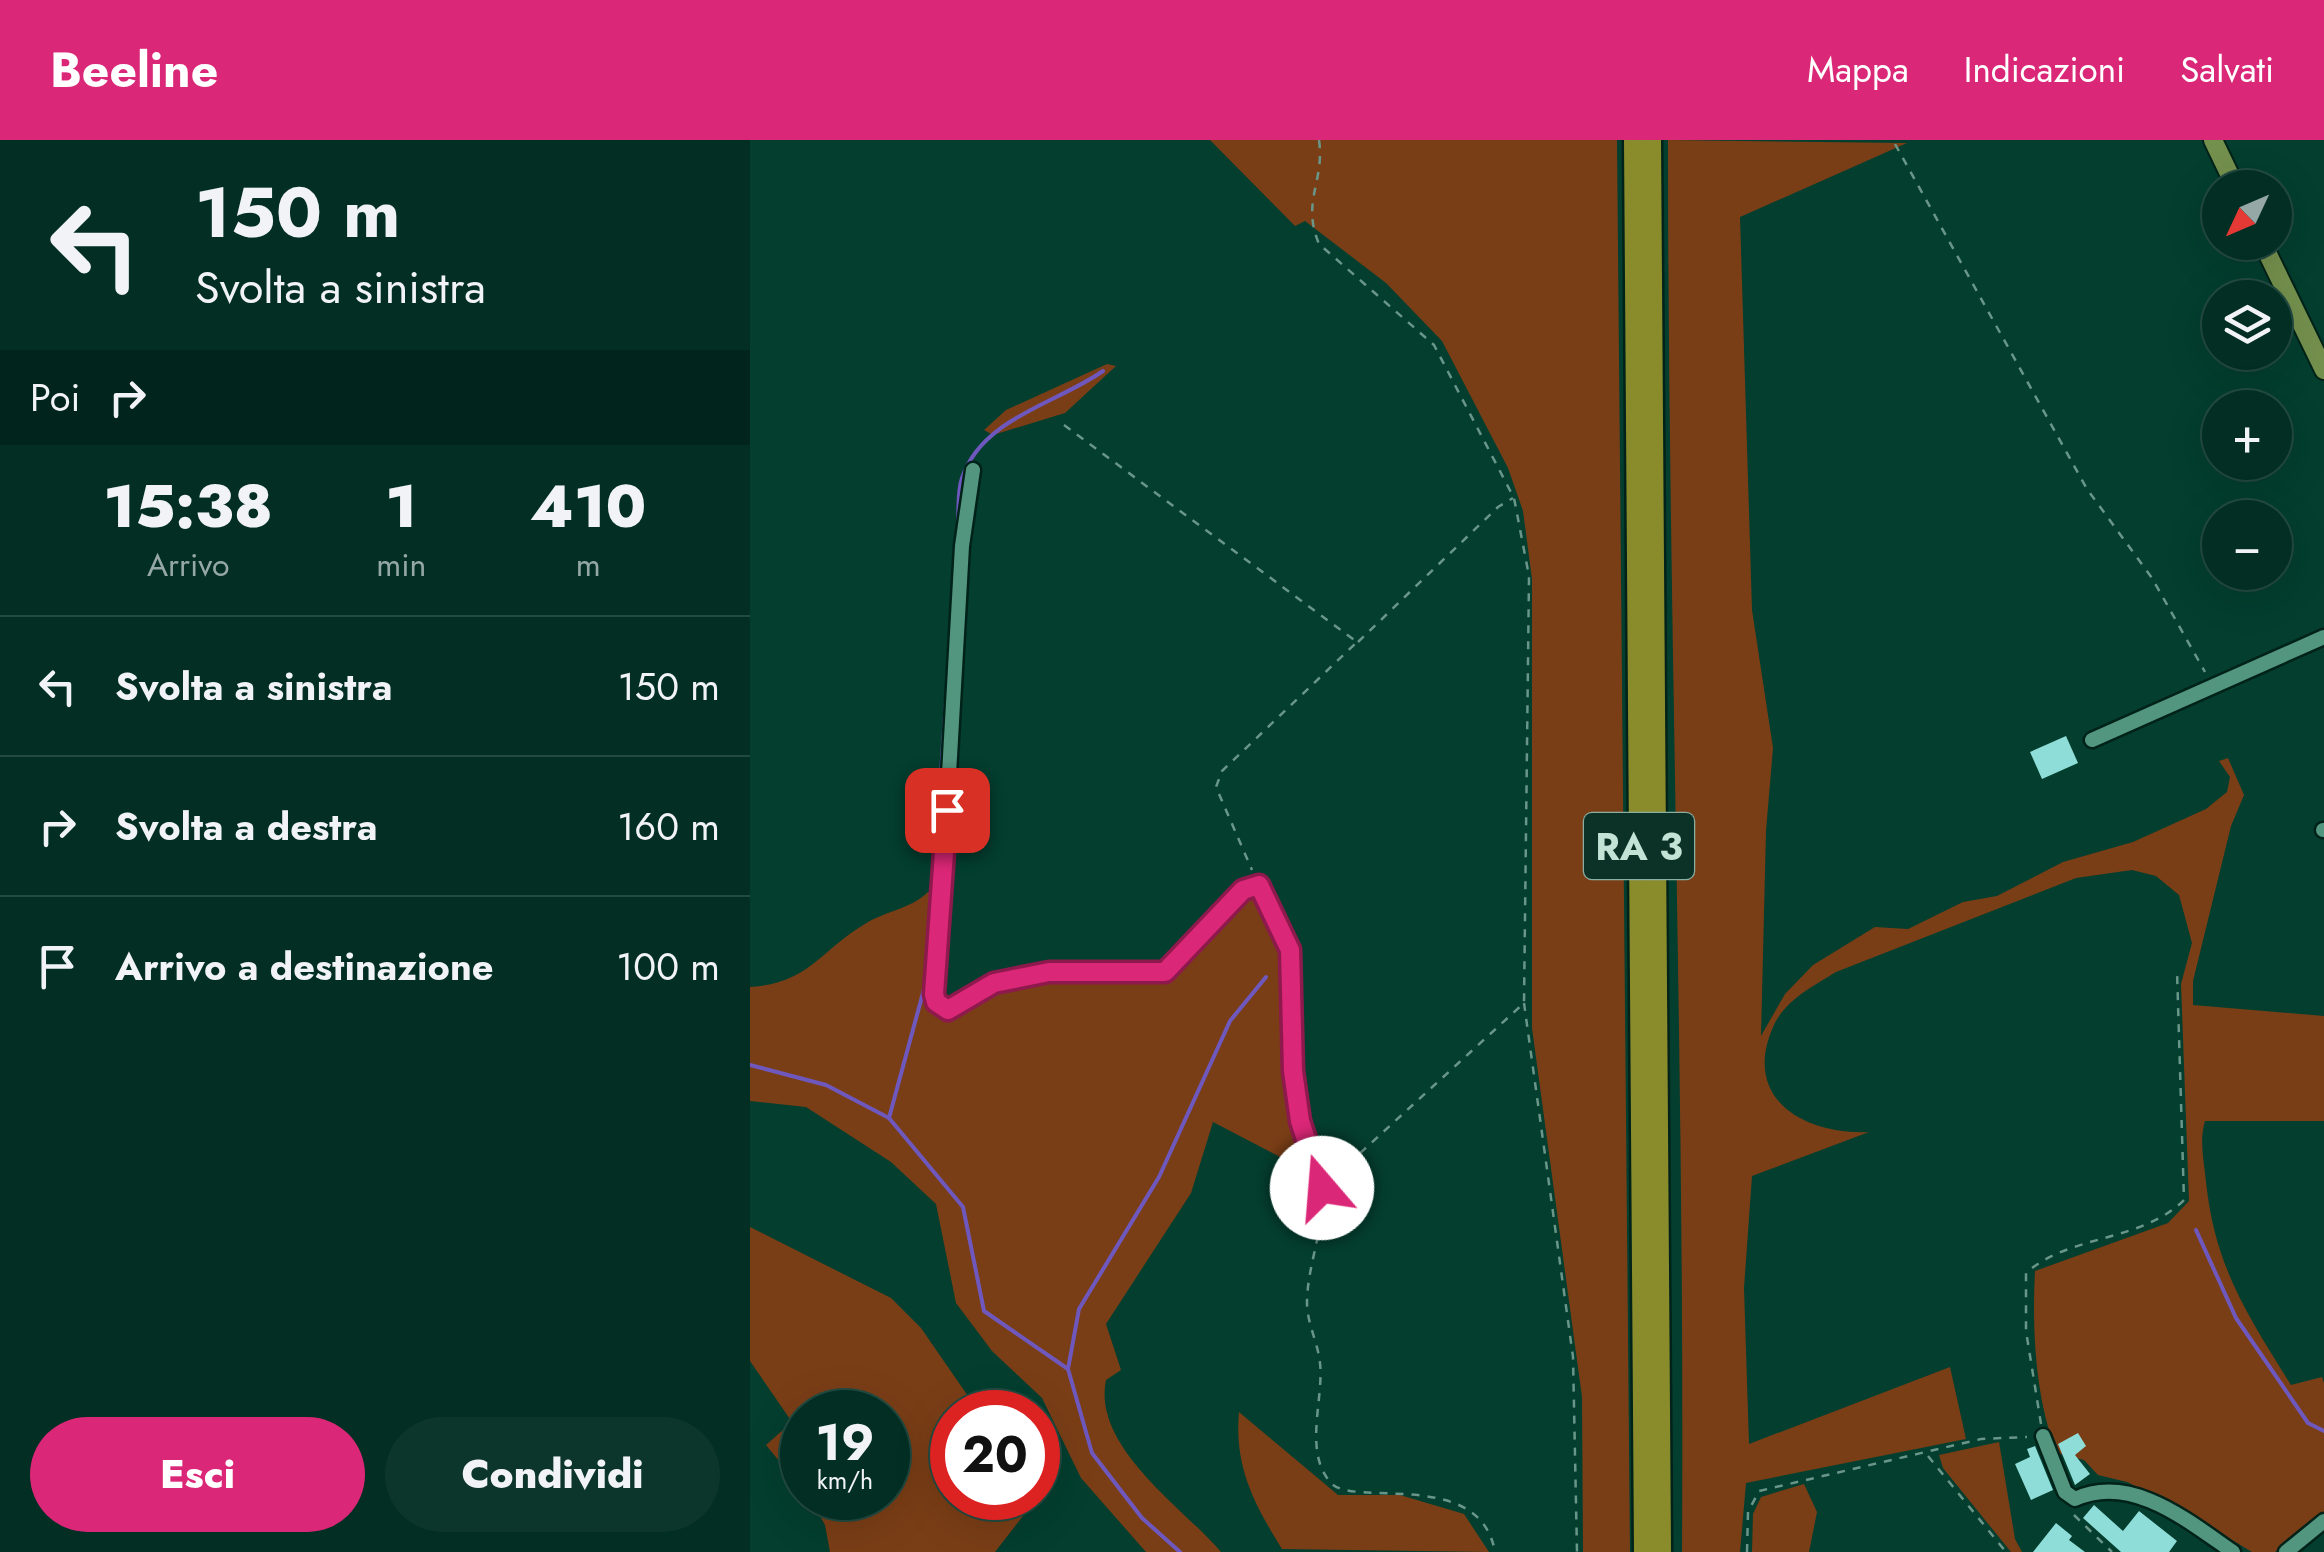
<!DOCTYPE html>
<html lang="it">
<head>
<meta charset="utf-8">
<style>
	:root { --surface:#022e23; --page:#0c362b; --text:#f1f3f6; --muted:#96a8a6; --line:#234a41; --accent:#db2777 }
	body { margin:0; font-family:Jost,sans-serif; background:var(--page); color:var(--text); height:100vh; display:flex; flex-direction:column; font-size:38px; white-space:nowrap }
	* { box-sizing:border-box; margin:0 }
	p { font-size:32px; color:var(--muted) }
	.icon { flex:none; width:55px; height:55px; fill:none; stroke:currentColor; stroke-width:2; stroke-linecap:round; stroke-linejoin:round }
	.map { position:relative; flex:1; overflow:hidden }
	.panel { display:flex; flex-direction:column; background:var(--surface); width:750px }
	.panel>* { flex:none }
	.banner { background:#022e23; color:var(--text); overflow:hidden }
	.needle { width:65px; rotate:226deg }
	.fabs { position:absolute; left:1452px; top:30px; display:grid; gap:20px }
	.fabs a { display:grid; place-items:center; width:90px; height:90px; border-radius:50%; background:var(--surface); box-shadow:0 10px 40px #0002,0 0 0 2px var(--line); font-size:50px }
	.speed { position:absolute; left:30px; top:1250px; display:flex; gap:20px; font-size:50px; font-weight:700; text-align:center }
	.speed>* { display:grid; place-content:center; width:130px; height:130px; border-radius:50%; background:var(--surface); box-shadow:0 10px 40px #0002,0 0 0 2px var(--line); line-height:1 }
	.speed small { font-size:25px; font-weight:400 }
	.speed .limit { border:15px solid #d22; background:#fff; color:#111 }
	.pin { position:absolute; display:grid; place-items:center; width:85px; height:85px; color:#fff; margin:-42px; border-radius:20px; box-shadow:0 5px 15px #0006 }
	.me { position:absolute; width:110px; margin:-55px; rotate:342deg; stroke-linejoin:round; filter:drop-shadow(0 0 8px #0008) }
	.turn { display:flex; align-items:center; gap:35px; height:210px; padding:0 30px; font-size:45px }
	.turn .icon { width:130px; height:130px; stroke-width:2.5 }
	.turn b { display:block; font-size:70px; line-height:85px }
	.then { display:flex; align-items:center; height:95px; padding:0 30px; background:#0003; gap:20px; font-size:38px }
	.eta { display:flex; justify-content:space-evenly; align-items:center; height:170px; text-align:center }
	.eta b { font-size:60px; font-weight:800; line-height:70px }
	.primary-button { display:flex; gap:20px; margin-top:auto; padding:20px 30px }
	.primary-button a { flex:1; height:115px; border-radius:60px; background:var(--accent); color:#fff; font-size:40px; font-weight:800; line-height:115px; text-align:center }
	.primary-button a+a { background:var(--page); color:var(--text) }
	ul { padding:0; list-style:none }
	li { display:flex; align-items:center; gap:30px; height:140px; padding:0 30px; border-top:2px solid var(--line) }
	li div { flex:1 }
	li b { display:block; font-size:38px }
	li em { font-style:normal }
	header { display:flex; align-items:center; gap:60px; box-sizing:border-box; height:140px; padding:0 50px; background:var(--accent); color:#fff }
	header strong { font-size:48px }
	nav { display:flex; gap:55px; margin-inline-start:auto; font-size:35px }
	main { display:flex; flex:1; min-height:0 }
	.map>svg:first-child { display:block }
</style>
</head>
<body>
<header>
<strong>Beeline</strong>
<nav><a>Mappa</a><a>Indicazioni</a><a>Salvati</a></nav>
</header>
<main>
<section class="panel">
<div class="banner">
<div class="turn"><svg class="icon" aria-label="left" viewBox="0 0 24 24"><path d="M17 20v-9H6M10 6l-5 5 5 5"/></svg><div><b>150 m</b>Svolta a sinistra</div></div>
<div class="then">Poi<svg class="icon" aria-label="right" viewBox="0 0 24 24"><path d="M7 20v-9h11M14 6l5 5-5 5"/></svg></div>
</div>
<div class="eta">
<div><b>15:38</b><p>Arrivo</p></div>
<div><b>1</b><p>min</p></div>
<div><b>410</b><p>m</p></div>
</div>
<ul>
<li><svg class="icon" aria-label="left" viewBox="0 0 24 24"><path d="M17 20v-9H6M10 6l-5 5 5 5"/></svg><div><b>Svolta a sinistra</b></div><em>150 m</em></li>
<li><svg class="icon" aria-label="right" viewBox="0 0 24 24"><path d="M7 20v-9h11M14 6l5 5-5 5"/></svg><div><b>Svolta a destra</b></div><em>160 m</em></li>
<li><svg class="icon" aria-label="arrive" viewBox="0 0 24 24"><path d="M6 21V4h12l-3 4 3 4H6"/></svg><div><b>Arrivo a destinazione</b></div><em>100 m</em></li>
</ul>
<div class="primary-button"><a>Esci</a><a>Condividi</a></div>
</section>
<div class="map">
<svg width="1574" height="1412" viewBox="0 0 1574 1412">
	<rect width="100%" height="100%" fill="#033e2f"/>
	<g fill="#7a3e16">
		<path d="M460 0H867L880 1412H833L832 1257 782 888V439L773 371 758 328 692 201 636 143 555 81 545 86Z"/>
		<path d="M918 0 1157 3 990 77 1002 470 1023 608 1016 691 1011 896 1035 854 1063 825 1125 787 1158 789 1213 762 1247 756 1313 722 1383 702 1456 669 1477 652 1480 637 1469 621 1478 618 1494 655 1481 686 1443 841V865L1574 876V981H1455C1449 1001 1454 1021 1456 1042 1465 1127 1497 1174 1541 1245L1572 1237 1574 1243V1373L1525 1412H1502L1424 1365 1377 1342 1348 1335 1334 1320 1307 1313C1285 1259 1282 1189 1285 1131L1418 1083 1439 1061 1431 844 1442 803 1429 755 1406 736 1382 730 1326 738 1086 832C1063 846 1034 861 1023 887 991 961 1057 995 1119 992L1002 1036 994 1148 999 1304 1200 1227 1216 1299 996 1343 990 1412H932C935 941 918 471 918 0Z"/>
		<path d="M357 224 366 226 315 273 243 295 234 290 256 270Z"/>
		<path d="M178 752 187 753 181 868 190 878C213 871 232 854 254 847 295 834 376 842 421 841L417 834 493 754 508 753 536 812 544 986 559 1032 463 982 441 1053 356 1184 371 1230 356 1240C342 1307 434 1368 471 1412H396L331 1338 292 1258 242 1211 206 1163 186 1064 141 1022 56 967 0 961V847C60 843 69 811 115 784 137 770 159 770 178 752Z"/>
		<path d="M0 1087 141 1158 171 1188 229 1272H202V1358H271L276 1372 245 1412H80L75 1385 60 1358H138V1272H52V1349L16 1305 42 1282 0 1221Z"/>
		<path d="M489 1272 588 1355H650L714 1374 739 1412 532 1409C504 1364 484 1326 489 1272Z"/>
		<path d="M1249 1302 1265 1399 1272 1412H1261L1193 1328 1189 1315Z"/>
		<path d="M1054 1344 1067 1372 1059 1412H1002L1003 1374 1011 1357Z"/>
	</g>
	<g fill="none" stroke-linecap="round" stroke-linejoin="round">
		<g stroke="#6e58bd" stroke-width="4">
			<path d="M208 386C209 371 207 352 212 338 232 278 306 264 353 231"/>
			<path d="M0 925 76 945 139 978 213 1067 234 1171 318 1229 342 1313 392 1378 430 1412"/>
			<path d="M139 978 177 838 196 560"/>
			<path d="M1446 1090 1486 1178 1558 1283 1574 1291"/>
			<path d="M318 1229 329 1169 409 1037 480 881 516 837"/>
		</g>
	</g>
	<g fill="#8fddd8">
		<path d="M1316 596 1328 623 1292 639 1280 612Z"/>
		<path d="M1328 1293 1336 1306 1325 1315 1340 1334 1325 1345 1308 1304Z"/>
		<path d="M1285 1306 1303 1350 1281 1360 1265 1324 1280 1317 1277 1309Z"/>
		<path d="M1344 1365 1373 1391 1389 1371 1427 1401 1419 1412H1371L1333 1378Z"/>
		<path d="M1306 1383 1322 1396 1319 1400 1335 1412H1283Z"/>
	</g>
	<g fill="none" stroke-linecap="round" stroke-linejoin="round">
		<g stroke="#002218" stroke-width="19">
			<g id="minor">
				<path d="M223 330 212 406 186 862 198 870 244 843 299 832H415L493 750 509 745 541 810 543 931 550 981 572 1049"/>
				<path d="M1342 600 1574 497"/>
				<path d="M1573 690H1574"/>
				<path d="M1293 1296 1315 1352 1325 1359C1381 1333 1438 1381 1483 1412"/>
				<path d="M1536 1412 1574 1381"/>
			</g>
		</g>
		<g stroke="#002218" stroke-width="22">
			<g id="major">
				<path d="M1463 0 1486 48"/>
				<path d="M1512 102 1574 230"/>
			</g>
		</g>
		<g stroke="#002218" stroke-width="25">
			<g id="highway">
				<path d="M884 0 894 1412"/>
				<path d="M901 0 911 1412"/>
			</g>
		</g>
		<g stroke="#699688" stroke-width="2.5" stroke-dasharray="8 8" stroke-linecap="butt">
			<path d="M569 0C575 42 551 61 569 104L684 205 764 358 779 436 774 863 584 1037"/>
			<path d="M1145 4 1337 349 1402 438 1455 532"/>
			<path d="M314 285 607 502 472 631 466 647 502 730"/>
			<path d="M608 502 748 367 763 358"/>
			<path d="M774 863 823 1217 827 1412"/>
			<path d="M572 1064C571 1097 557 1130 557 1163 557 1183 568 1203 570 1223 574 1260 553 1312 581 1343 604 1368 730 1327 745 1412"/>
			<path d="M1291 1284 1276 1191V1133C1320 1094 1392 1102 1434 1060L1427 831"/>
			<path d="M1178 1316 1256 1412"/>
			<path d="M1324 1375 1362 1412"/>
			<path d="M997 1412 998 1372 1009 1351 1231 1299 1277 1297"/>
		</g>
		<use href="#minor" stroke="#539680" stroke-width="14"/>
		<use href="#major" stroke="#74904d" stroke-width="18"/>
		<use href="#highway" stroke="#8a8c2b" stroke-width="20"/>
	</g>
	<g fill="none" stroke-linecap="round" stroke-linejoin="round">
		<g stroke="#8e194d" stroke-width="25">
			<path id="route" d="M197 670 184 854 186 862 198 870 244 843 299 832H415L493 750 509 745 540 810 543 931 550 981 572 1048"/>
		</g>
		<use href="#route" stroke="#db2777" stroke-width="18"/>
	</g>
	<g text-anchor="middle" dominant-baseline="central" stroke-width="10" stroke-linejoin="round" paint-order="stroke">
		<rect fill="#0c3126" stroke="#8baea1" stroke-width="2.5" x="834" y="673" width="110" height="66" rx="8"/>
		<g font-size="38" font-weight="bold" fill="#c2e3d6">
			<text x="889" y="706">RA 3</text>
		</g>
	</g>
</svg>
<div class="fabs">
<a><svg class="needle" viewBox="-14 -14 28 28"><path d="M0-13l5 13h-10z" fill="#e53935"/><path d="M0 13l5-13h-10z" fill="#96a8a6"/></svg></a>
<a><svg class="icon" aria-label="layers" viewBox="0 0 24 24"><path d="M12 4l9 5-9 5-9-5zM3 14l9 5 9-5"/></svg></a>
<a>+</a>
<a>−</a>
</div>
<div class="speed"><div>19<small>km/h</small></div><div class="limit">20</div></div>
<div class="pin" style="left:197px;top:670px;background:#d93025"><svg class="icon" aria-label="arrive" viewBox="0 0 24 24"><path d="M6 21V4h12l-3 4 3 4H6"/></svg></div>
<svg class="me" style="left:572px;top:1048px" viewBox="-20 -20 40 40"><circle r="19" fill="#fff"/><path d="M0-13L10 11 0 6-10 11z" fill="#db2777"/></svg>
</div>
</main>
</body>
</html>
